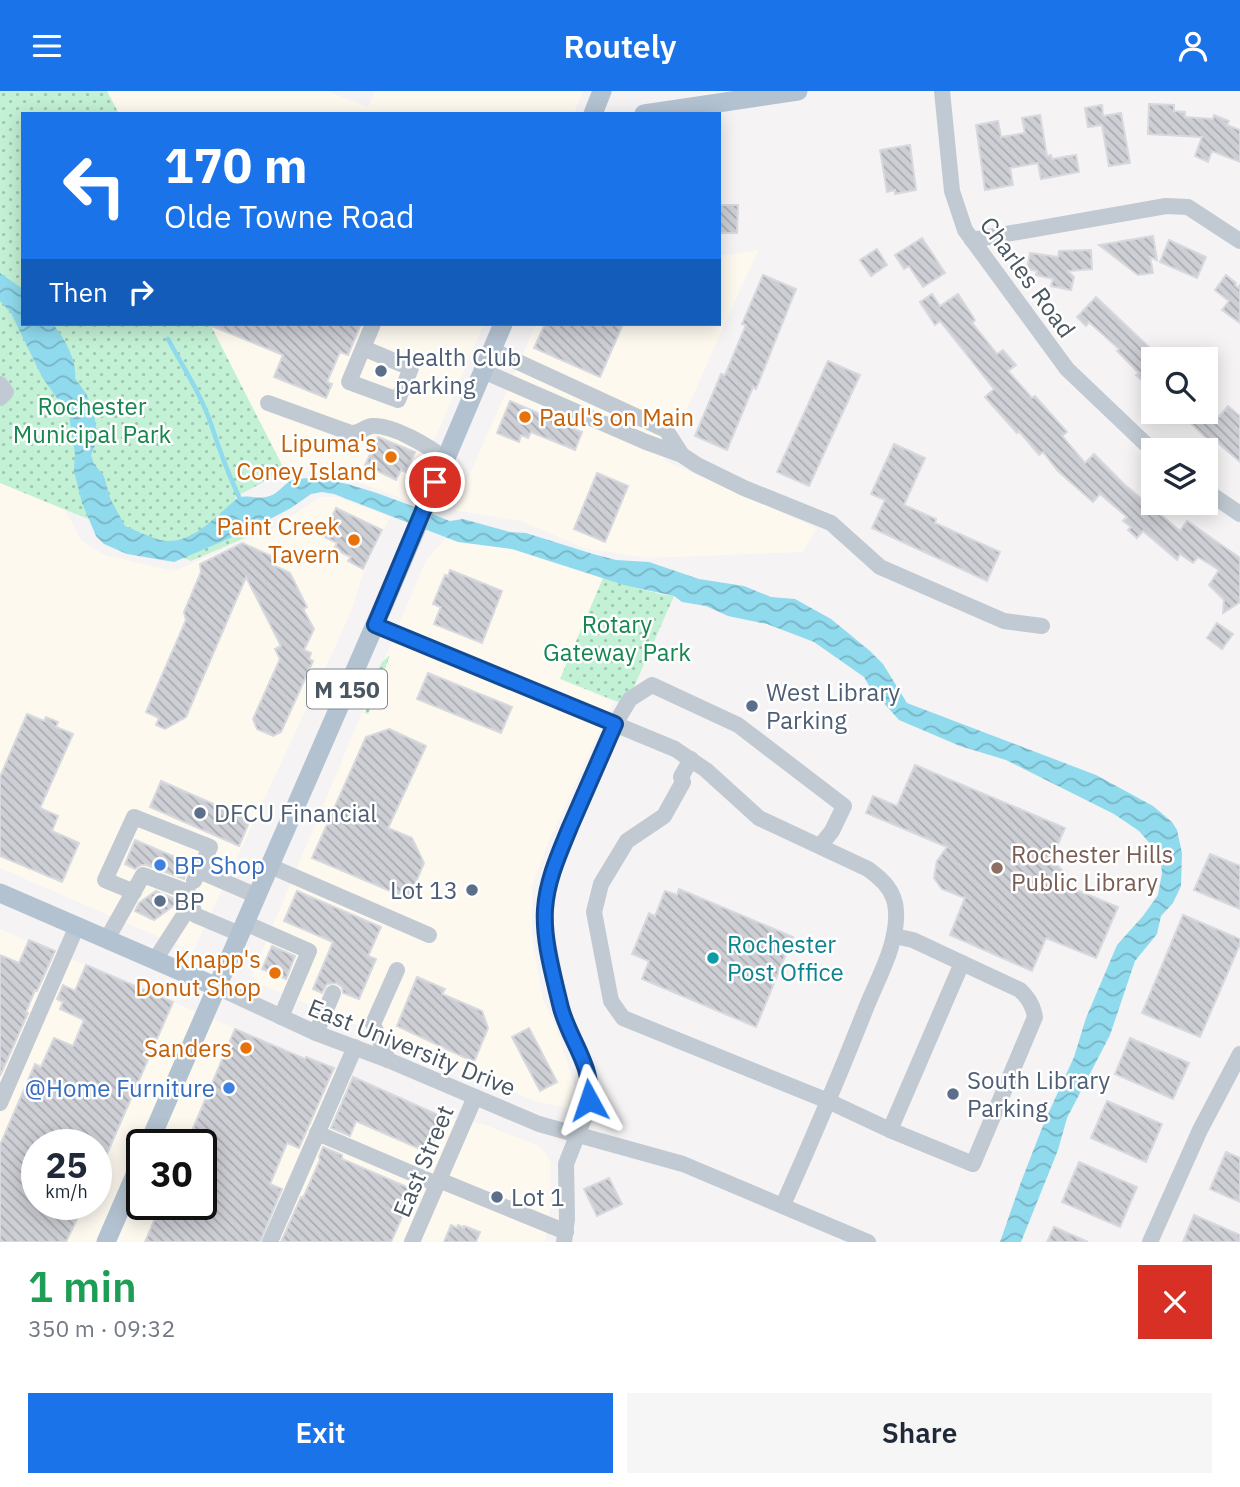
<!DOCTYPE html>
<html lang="en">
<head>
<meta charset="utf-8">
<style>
	:root { --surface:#fff; --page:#f6f6f7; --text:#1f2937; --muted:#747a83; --accent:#1a73e8 }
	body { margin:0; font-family:"IBM Plex Sans",sans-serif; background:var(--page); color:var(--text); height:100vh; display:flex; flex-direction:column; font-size:26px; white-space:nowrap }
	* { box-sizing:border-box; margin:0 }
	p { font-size:23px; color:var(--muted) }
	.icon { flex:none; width:38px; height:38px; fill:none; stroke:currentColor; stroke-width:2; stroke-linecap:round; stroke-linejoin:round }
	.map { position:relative; height:1151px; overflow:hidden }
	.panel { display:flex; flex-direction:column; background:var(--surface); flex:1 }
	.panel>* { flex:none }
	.banner { position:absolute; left:21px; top:21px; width:700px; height:214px; border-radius:0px; box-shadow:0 4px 18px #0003; background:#1a73e8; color:#fff; overflow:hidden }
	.tools { position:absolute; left:1141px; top:256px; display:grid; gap:14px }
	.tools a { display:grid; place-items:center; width:77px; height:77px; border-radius:0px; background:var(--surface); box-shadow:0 4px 18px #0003; font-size:35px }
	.speed { position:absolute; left:21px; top:1038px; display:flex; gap:14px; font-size:35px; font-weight:700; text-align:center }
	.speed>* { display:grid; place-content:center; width:91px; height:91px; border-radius:50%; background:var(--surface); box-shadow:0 4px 18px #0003; line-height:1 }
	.speed small { font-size:18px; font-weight:400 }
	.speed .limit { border:4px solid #111; border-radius:10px; background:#fff; color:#111 }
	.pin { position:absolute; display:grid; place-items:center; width:60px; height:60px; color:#fff; margin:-30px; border:4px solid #fff; border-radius:50%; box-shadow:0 2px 7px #0007 }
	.me { position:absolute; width:77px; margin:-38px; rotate:355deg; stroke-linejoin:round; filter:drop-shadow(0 0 5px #0008) }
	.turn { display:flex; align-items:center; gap:24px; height:147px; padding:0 28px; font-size:32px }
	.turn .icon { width:91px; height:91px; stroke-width:2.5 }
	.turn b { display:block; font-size:49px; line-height:60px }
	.then { display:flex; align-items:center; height:66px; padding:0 28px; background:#0003; gap:14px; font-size:26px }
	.round { display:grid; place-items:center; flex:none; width:74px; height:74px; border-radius:0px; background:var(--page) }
	.overview { display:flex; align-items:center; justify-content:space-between; height:119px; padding:0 28px }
	h1 { font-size:42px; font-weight:600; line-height:52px; color:#1e9e55 }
	.cta { display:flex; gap:14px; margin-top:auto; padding:14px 28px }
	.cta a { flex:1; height:80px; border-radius:0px; background:var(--accent); color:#fff; font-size:28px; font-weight:600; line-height:80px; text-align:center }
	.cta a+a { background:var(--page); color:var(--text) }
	header { display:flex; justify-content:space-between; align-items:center; height:91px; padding:0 28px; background:var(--accent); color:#fff; font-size:32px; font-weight:600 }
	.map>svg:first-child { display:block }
</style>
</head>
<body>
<header><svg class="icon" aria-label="menu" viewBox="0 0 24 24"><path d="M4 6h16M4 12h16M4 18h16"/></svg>Routely<svg class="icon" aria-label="person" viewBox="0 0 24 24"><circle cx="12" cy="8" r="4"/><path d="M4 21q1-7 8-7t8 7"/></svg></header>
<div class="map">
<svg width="1240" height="1151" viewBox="0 0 1240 1151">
	<defs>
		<pattern id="park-dots" width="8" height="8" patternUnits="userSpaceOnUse" patternTransform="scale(1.75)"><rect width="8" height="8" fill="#c3f1d5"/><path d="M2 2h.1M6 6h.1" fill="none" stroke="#a0c6b0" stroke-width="1.8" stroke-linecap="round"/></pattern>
		<pattern id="water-waves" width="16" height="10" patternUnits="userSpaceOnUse" patternTransform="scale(1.75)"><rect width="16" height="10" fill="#90daee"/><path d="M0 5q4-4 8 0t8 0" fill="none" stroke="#78b4c4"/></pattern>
		<pattern id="building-back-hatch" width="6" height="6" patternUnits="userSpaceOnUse" patternTransform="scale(1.75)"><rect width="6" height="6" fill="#cdcfd5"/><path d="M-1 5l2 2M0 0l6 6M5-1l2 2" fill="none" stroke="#a8abb0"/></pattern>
	</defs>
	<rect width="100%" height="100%" fill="#f5f3f3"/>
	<g fill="#fdf9ef" fill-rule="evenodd">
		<path d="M107 0H327L368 16 375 0H583L574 23H119Z"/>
		<path d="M758 159 664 369 816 437 803 461 646 467 584 457 521 430 454 419 536 233H719V165Z"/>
		<path d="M210 233H484L408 410 331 381 285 380Z"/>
		<path d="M0 392 65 419 81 449 104 464 174 480 274 437 320 406H337L390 426 362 485 352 518 335 556 193 861 0 777Z"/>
		<path d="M446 447 512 458 603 487 560 587 613 611 546 757 532 796V846L543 908 556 936 575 996 567 1017 535 1010 260 893 252 884 426 469Z"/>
		<path d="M0 838 445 1026 483 1033 538 1055 544 1060 551 1071 550 1119 545 1151H0ZM37 1054H96V1113H37ZM142 1054H201V1113H142Z"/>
	</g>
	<g fill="url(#park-dots)">
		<path d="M0 0H107L119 23H23V233H210L285 380 235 406 254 443 191 470 0 392Z"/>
		<path d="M603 487 659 503 674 505 626 614 560 588Z"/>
		<path d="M390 564 385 578V586L368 623 365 622 376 594 373 588 382 571Z"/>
	</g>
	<path fill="url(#water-waves)" d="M0 182 23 198V233H53C64 247 77 268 75 287L87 304 94 324 98 347 91 364 94 373 104 385 110 407 125 435C136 439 148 446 160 449 192 456 217 423 239 406 249 404 257 408 266 406 279 404 283 392 293 389 332 379 412 416 450 430L463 428 510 441 526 442 593 463 616 469 649 471 699 488 744 495 771 506 795 508 831 528 870 560 883 573 907 612 1096 684 1153 715 1172 731 1177 739 1182 762 1181 795 1173 812 1161 825 1157 843 1135 870 1110 944 1067 1027 1058 1059 1021 1151H1000L1021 1091 1044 1032 1074 966 1086 927 1117 854 1143 825 1158 804 1162 782 1160 764 1139 740 1114 723 1006 669 960 655 899 629 871 598 864 586 814 551 767 533 728 525 706 515 682 511 674 505 624 494 512 458 458 451 334 403 322 401 311 403 291 417 249 439 174 471 127 463 104 453 96 445 82 412 74 380 75 363 69 324 42 286 11 222 0 210Z"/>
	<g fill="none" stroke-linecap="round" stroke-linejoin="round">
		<path stroke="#90daee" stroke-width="4.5" d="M168 248C183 276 202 305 212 336 220 361 228 382 239 406"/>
	</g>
	<g fill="url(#building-back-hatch)" stroke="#d7d9de" stroke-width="2">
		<path d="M1149 13 1174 14V20L1185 21V26L1213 28 1214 24 1229 30 1227 34 1240 39V71L1212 60 1208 71 1195 65 1202 46 1148 43Z"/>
		<path d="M1102 14 1103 25 1121 22 1130 72 1109 75 1102 34 1088 36 1085 17Z"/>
		<path d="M1040 24 1047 65 1051 64 1052 68 1076 64 1079 81 1041 88 1038 72 1010 77 1013 94 985 99 976 34 998 30 1001 46 1025 42 1022 27Z"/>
		<path d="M910 54 916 99 895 103V99L887 101 880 59Z"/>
		<path d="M719 114H738L737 142H719Z"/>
		<path d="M1153 145 1157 169 1150 166 1153 182 1138 184 1099 154Z"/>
		<path d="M922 147 945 182 923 196 909 175 904 178 895 164Z"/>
		<path d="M1169 149 1206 166 1197 187 1160 171Z"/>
		<path d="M877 158 887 174 871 185 860 169Z"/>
		<path d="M1091 159 1092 178 1068 180 1074 186 1071 199 1051 195 1053 188 1036 184 1037 180 1027 178 1030 162 1058 166 1059 160Z"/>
		<path d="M763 184 796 198 756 298 753 296 727 359 695 345 721 283 725 284 746 234 742 233Z"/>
		<path d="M1226 184 1236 192 1235 194 1238 197 1240 194V232L1222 219 1229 210 1215 199Z"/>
		<path d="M932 203 940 215 958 203 975 229 972 232 997 263 1003 259 1016 274 1008 280 1032 307 1035 305 1067 341 1062 345 1085 372 1094 363 1125 394 1180 440 1187 430 1240 467V511L1223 522 1224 509 1209 494 1219 479 1198 466 1193 472 1180 463 1177 469 1143 440 1137 447 1128 439 1131 436 1123 430 1127 426 1100 403 1093 411 1058 380 1043 361 1039 364 1019 340 1017 342 985 306 994 298 940 230 935 234 920 211Z"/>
		<path d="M1096 206 1153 260V300L1136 284 1139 282 1117 260 1119 258 1089 231 1086 235 1077 226Z"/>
		<path d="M207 233H361L348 264 340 261 327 291 332 293 326 307 274 286 283 264Z"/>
		<path d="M545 233H623L600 286 534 257Z"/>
		<path d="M828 270 860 284 809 395 777 381Z"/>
		<path d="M510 310 582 341 575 359 531 341 528 347 521 344 519 351 497 342Z"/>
		<path d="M1228 315 1240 325V371L1218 352 1215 355 1178 320H1212L1219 326Z"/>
		<path d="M378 346 415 361 406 381 401 379 396 389 365 374Z"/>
		<path d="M894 353 925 367 904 414 936 428 935 432 1000 461 987 490 872 437 885 409 871 403Z"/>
		<path d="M597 382 628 395 605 451 574 438Z"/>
		<path d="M336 417 382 439 363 478 348 470 351 466 334 458 337 452 323 445Z"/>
		<path d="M242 452 276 467 273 474 290 482 307 516 303 518 314 538 304 559 311 562 309 568 313 570 281 641 273 645 257 638 253 628 280 568 275 558 281 555 246 486 186 626 165 638 156 634 159 627 146 621 186 529 184 521 201 481 200 473Z"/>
		<path d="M450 479 502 500 482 552 434 533 441 516 433 513 445 484 448 485Z"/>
		<path d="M1217 532 1233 543 1222 558 1207 547Z"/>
		<path d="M428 582 512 616 501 642 417 608Z"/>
		<path d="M27 623 44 630 46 626 58 631 56 636 73 643 40 717 58 725 52 740 79 752 62 791 0 765V686Z"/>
		<path d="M389 638 426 655 388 737 412 747 424 772 409 808 312 767 366 646Z"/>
		<path d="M915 674 1065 737 1051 769 1062 779V793L1118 816 1096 867 1046 847 1032 880 950 844 965 807 942 798 934 787 937 770 947 756 866 722 873 705 897 715Z"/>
		<path d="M161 690 250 729 239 755 150 716Z"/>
		<path d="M135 749 189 772 184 788 146 774H141L135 778 125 773Z"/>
		<path d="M1210 763 1240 775V818L1194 799Z"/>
		<path d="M679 798 793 846 756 936 642 888 649 870 632 863 649 822 655 825 665 800 677 804Z"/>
		<path d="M156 800 180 810 154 829 135 820 139 812Z"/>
		<path d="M297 800 381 836 368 865 376 868 359 908 343 902 342 896 336 892 327 893 322 902 313 898 333 851 284 830Z"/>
		<path d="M1183 824 1240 848V853L1200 946 1142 922Z"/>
		<path d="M29 849 55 860 37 900 35 899 26 921 28 922 0 985V864L19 872Z"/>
		<path d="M272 855 295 865 286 888 262 878Z"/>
		<path d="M86 874 173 911 96 1088V1054H37V1113H84L66 1151H0V1054L35 973 41 976 54 947 73 955 84 929 60 918 63 911 57 908 63 894 75 900Z"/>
		<path d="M417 886 445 898 442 903 482 920 488 937 474 971 397 935Z"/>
		<path d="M529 937 557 991 540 1000 512 946Z"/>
		<path d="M235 938 305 968 306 966 334 977 299 1057 287 1052 270 1093 282 1098 260 1151H145L161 1113H201V1054H186Z"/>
		<path d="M1130 947 1189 972 1173 1008 1115 983Z"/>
		<path d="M353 986 445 1027 429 1062 356 1030 350 1045 331 1037Z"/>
		<path d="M1107 1010 1162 1033 1146 1071 1091 1047Z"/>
		<path d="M323 1056 342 1064V1068L414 1099 391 1151H281L301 1106 303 1107 320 1069 319 1066Z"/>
		<path d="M1226 1061 1240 1067V1111L1210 1098Z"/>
		<path d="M1079 1071 1137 1096 1120 1136 1062 1111Z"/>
		<path d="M609 1087 622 1113 597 1125 584 1098Z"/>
		<path d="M1194 1124 1240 1144V1151H1183Z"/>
		<path d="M451 1134 457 1137 458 1134 464 1137V1135L480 1141 476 1151H444Z"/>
		<path d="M1054 1136 1088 1151H1047Z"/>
	</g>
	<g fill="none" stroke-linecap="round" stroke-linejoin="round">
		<g stroke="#c1cad2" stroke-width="16">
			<path d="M942 0 952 100 965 139 1067 278 1153 360"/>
			<path d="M972 149 1166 115 1188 116 1240 150"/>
			<path d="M363 257 411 277 398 309 349 291 373 233"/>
			<path d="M492 259 666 339 682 364"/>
			<path d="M483 280 646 351 682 364 697 374 744 397 831 432 880 476 1004 530 1042 535"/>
			<path d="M0 293 6 301 0 307"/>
			<path d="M268 312 351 342C360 343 364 336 372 335 392 333 430 356 445 368"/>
			<path d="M1206 400 1240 423"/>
			<path d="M375 534 675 658 706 679 759 727 868 778C883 789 895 800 896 820 898 853 878 887 866 917 840 983 812 1049 783 1114"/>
			<path d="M691 668 681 686 683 691 664 725 627 750 601 793 594 821 611 910 623 927 828 1010 890 1039 962 872 913 849 894 845"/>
			<path d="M270 775 429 844"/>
			<path d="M194 790 199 780 257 805"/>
			<path d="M134 801 105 789 134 726 210 756 199 780"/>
			<path d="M245 832 309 860 281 926"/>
			<path d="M107 848 143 784 188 801 195 824 240 843"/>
			<path d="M155 869 191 813"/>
			<path d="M217 896 316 942 388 969 539 1033 683 1073 868 1151"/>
			<path d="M316 942 333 902"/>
			<path d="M388 969 373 933 397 879"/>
			<path d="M0 1012 77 835"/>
			<path d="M890 1039 973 1073 1035 926C1033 914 1028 907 1020 899L962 872"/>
			<path d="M317 1042 437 1093"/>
			<path d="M439 1089 566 1141"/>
			<path d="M270 1151 355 956"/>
			<path d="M412 1151 475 1006"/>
			<path d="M564 1151 567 1128 566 1073 586 1022 590 999 585 974 569 942 560 915 545 836 547 799 561 757 615 633 630 608 652 594 738 634 844 715 832 740 820 755"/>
			<path d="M1150 1151 1200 1039 1240 963"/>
		</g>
		<g stroke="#b3c2d1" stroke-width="19">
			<path d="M593 23 602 0"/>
			<path d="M644 23 798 0"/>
			<path d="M0 802 217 896"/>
			<path d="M148 1054 384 513 503 233"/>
			<path d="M106 1151 142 1068"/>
		</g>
	</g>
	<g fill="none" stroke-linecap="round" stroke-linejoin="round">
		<g stroke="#114b97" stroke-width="18">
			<path id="route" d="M435 391 375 534 615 633C600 668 585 702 570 736 559 763 547 789 545 818 543 849 553 883 560 913 567 946 594 974 589 1009"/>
		</g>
		<use href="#route" stroke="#1a73e8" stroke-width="12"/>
	</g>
	<g fill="#5c6f8a" stroke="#fff" stroke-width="2.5">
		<circle cx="381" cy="280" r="7"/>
		<circle cx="752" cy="615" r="7"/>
		<circle cx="200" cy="722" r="7"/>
		<circle cx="472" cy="799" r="7"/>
		<circle cx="160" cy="810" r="7"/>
		<circle cx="953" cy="1003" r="7"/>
		<circle cx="497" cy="1106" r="7"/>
	</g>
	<g fill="#e8710a" stroke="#fff" stroke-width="2.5">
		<circle cx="525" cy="326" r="7"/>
		<circle cx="391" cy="366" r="7"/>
		<circle cx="354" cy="449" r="7"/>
		<circle cx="275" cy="882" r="7"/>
		<circle cx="246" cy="957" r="7"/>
	</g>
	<g fill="#3f7fe0" stroke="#fff" stroke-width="2.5">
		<circle cx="160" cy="774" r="7"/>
		<circle cx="229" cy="997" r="7"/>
	</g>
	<circle fill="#8d6e63" stroke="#fff" stroke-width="2.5" cx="997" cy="777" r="7"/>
	<circle fill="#0f9aa8" stroke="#fff" stroke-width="2.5" cx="713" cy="867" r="7"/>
	<g text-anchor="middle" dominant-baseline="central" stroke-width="5" stroke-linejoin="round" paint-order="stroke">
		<rect fill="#fff" stroke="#808990" stroke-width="2" x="307" y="578.5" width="80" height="39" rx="5"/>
		<g font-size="23" font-weight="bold" fill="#4a5661">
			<text x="347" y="598">M 150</text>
		</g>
		<g font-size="24" fill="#4a5661" stroke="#fff">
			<text transform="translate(1028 186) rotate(54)">Charles Road</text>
			<text transform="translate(412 956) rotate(22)">East University Drive</text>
			<text transform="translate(423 1070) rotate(-67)">East Street</text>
		</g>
		<g font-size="24" fill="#4e5e75" stroke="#fff" text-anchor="start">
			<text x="395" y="266">Health Club<tspan x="395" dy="28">parking</tspan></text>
			<text x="766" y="601">West Library<tspan x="766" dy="28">Parking</tspan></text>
			<text x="214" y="722">DFCU Financial</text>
			<text x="458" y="799" text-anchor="end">Lot 13</text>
			<text x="174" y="810">BP</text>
			<text x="967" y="989">South Library<tspan x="967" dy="28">Parking</tspan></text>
			<text x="511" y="1106">Lot 1</text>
		</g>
		<g font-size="24" fill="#17864f" stroke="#fff">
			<text x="92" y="315">Rochester<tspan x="92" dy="28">Municipal Park</tspan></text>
			<text x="617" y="533">Rotary<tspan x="617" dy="28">Gateway Park</tspan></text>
		</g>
		<g font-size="24" fill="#c56008" stroke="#fff" text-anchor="end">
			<text x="539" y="326" text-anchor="start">Paul's on Main</text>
			<text x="377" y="352">Lipuma's<tspan x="377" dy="28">Coney Island</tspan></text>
			<text x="340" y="435">Paint Creek<tspan x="340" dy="28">Tavern</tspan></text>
			<text x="261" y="868">Knapp's<tspan x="261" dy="28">Donut Shop</tspan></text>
			<text x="232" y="957">Sanders</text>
		</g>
		<g font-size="24" fill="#785e54" stroke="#fff" text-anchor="start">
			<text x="1011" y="763">Rochester Hills<tspan x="1011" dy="28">Public Library</tspan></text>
		</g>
		<g font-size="24" fill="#366cbe" stroke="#fff" text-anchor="start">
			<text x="174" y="774">BP Shop</text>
			<text x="215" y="997" text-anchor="end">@Home Furniture</text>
		</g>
		<g font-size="24" fill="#0d838f" stroke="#fff" text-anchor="start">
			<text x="727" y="853">Rochester<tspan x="727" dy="28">Post Office</tspan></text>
		</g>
	</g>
</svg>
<div class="tools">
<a><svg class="icon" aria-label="search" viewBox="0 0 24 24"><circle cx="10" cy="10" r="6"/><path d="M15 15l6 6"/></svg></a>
<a><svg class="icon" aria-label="layers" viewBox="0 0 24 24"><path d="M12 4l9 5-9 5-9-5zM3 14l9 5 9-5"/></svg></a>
</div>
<div class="speed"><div>25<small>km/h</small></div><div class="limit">30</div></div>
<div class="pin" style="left:435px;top:391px;background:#d93025"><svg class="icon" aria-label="arrive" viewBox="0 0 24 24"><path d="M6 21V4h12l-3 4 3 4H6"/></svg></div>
<svg class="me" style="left:589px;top:1009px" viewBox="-20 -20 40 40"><path d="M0-17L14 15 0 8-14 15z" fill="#1a73e8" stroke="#fff" stroke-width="4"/></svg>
<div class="banner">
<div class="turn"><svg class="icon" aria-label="left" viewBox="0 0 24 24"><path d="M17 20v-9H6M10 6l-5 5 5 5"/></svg><div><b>170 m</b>Olde Towne Road</div></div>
<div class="then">Then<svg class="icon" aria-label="right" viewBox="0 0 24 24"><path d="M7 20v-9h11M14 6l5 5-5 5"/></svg></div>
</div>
</div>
<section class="panel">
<div class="overview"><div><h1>1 min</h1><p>350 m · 09:32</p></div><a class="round" style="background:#d93025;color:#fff"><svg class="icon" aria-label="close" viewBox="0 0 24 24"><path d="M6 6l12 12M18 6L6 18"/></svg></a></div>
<div class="cta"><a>Exit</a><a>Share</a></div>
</section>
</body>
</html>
